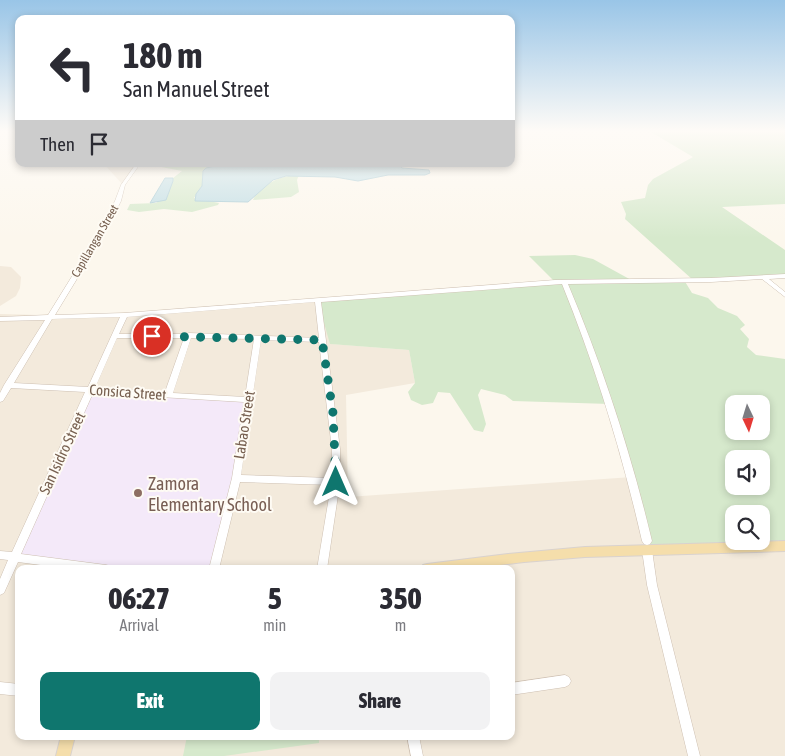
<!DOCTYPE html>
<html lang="en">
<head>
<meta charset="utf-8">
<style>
	:root { --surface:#fff; --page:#f2f2f3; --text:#2b2b33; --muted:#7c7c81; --accent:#0f766e }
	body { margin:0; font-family:"Asap Condensed",sans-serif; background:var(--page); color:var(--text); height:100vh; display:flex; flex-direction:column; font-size:19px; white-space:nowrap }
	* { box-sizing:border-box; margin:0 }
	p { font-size:16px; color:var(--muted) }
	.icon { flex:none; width:28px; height:28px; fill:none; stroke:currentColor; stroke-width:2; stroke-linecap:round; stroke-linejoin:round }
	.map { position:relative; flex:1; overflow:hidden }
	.drawer { position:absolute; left:15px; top:565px; width:500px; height:175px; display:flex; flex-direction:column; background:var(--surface); border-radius:10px; box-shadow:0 2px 8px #0003 }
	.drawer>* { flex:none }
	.guide { position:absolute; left:15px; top:15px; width:500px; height:152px; border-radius:10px; box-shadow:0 2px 8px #0003; background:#fff; color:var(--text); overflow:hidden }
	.needle { width:32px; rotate:176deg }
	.tools { position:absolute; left:725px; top:395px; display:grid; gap:10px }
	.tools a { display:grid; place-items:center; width:45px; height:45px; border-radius:10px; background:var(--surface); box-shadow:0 2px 8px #0003; font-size:25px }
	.pin { position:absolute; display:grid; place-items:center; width:42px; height:42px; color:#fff; margin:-21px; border:2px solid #fff; border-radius:50%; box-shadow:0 1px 5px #0007 }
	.me { position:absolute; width:55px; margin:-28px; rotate:0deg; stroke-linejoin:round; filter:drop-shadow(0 0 4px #0008) }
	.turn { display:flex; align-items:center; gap:18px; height:105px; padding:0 25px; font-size:22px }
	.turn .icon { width:65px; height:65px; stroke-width:2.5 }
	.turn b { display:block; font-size:35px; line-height:42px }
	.then { display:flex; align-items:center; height:48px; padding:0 25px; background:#0003; gap:10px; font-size:19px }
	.eta { display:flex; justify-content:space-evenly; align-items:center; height:85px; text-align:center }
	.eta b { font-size:30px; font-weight:800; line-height:35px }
	.action { display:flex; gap:10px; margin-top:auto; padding:10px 25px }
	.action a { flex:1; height:58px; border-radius:10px; background:var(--accent); color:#fff; font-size:20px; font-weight:800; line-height:58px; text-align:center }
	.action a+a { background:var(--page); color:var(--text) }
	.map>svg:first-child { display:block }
</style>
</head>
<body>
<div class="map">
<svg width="785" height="756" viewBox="0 0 785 756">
	<rect width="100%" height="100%" fill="#fcf7ed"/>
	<g fill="#f3eadc" fill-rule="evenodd">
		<path d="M104 164H138L123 185Z"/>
		<path d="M0 266 11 267 21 277 20 288 16 296 0 306Z"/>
		<path d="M318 302 331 344 409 350 415 383 346 395 348 497 632 477 647 550 785 546V756H0V314L40 315 49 317ZM19 569H511V736H19Z"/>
	</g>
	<path fill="#f4e9f9" d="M91 390 248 400 214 569H106L15 556Z"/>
	<g fill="#d6e9cc" fill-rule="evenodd">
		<path d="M651 132H785V204L722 207 785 250V276L693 280 625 219 626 214 621 202 645 198 648 185 653 179 693 157Z"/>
		<path d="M146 164 215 165 203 171 202 186 194 198 219 203 218 205 192 212 164 209 139 212 127 210 130 204 156 203 168 195 173 178 182 171Z"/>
		<path d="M299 175 297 180 299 192 291 197 253 200C259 184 283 175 299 175Z"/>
		<path d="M575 255 593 259 633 281 684 280 692 293 708 298 718 308 737 316 745 325 740 329 749 339 747 347 756 355 785 359V546L647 550 632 477 610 404 513 401 505 395 481 389 478 395 486 424 483 432 474 430 450 393 438 392 433 403 422 405 411 400 408 392 415 383 409 350 330 344 318 302 554 281 529 256ZM734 404H761V431H734ZM734 459H761V486H734ZM734 514H761V541H734Z"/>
		<path d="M187 736H319V743L224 756H183Z"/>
	</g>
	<g fill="#c2dee5" stroke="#a9ccd6">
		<path d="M226 164H338L359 166 399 164 402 168 429 170 430 173 425 175H388L358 181 335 177 286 176 273 180 248 202 195 201 196 194 202 186 203 171 206 168Z"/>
		<path d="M165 178H173V181L166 200 150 203Z"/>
	</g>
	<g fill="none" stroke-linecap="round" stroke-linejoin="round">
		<g stroke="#cec0b2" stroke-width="1">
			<g id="minor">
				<path d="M136 164H140L125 185 121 201 103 236 55 315 124 313 555 280 711 278 785 274V278L769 279 785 292V297L762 279 711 282 568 284C603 367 631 453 652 541L650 544 647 545 644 544 642 541C622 453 596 368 562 284L321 302 340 449V482L327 569H317L331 485 240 482 219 569H209L232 478 244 402 93 393 21 554 106 565 110 566 111 569H71L18 562 4 593 0 595V579L8 560 0 559V551L12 552 85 392 11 388 3 401 0 402V393L4 385 45 320 0 321V317L48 315 97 236 115 201 121 185ZM315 302 319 338 189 333 186 334H119L127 317ZM120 317 88 387 14 383 52 319ZM117 338H184L165 392 95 388ZM191 338 254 339 245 397 173 393ZM261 340 319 342 332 449V478L241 475Z"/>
				<path d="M647 546 650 547 652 550 657 585 700 756H688L647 585 642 550 644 547Z"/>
				<path d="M565 675 569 677 571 681 569 685 565 687 511 695V683Z"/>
				<path d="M0 682 19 684V696L0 694Z"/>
				<path d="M407 736H419L423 756H411Z"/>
			</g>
		</g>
		<g stroke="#d9d2ce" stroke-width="2">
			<g id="major">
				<path d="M785 541V551L585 557 524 562 466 569H421L423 565 427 564 508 554 585 547Z"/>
				<path d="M61 736H75L70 756H56Z"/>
			</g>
		</g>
		<use href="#minor" fill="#fff" fill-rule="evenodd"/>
		<use href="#major" fill="#f5deab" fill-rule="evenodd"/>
	</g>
	<linearGradient id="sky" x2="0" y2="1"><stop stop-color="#99c5e7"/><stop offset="0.55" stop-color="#fefbf7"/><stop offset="1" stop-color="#fefbf7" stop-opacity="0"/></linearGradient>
	<rect width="785" height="238" fill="url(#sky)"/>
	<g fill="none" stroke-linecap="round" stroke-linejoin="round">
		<path stroke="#0f766e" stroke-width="9" stroke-dasharray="0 16.2" d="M152 336 322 340 333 413 336 482"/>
	</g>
	<circle fill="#8d6e63" stroke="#fefbf4" stroke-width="2" cx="138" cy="493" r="5"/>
	<g text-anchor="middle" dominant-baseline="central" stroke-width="4" stroke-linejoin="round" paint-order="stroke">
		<g font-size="12" fill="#776050" stroke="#fefbf4">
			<text transform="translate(95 241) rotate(-60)">Capillangan Street</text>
		</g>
		<g font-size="15" fill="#776050" stroke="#fefbf4">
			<text transform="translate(128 392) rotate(4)">Consica Street</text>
			<text transform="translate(244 425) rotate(-81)">Labao Street</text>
			<text transform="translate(62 453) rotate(-65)">San Isidro Street</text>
		</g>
		<g font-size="18" fill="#785e54" stroke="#fefbf4" text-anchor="start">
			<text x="148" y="483">Zamora<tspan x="148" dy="21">Elementary School</tspan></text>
		</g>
	</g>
</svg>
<div class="tools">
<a><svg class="needle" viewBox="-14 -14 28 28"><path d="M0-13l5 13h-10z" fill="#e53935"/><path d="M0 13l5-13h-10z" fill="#7c7c81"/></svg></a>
<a><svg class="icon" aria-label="sound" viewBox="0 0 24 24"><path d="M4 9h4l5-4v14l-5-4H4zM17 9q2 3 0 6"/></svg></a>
<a><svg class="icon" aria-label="search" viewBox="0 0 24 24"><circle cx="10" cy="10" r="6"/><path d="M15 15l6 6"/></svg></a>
</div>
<div class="pin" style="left:152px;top:336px;background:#d93025"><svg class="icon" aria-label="arrive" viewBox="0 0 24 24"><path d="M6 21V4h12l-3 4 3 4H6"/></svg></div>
<svg class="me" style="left:336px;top:482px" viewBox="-20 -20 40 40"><path d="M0-17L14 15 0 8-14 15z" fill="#0f766e" stroke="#fff" stroke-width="4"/></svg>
<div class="guide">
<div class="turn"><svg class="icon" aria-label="left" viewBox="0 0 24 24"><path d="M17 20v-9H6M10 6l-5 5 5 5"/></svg><div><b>180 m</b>San Manuel Street</div></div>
<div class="then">Then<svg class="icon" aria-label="arrive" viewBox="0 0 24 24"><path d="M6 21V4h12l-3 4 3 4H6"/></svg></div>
</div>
<section class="drawer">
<div class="eta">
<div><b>06:27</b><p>Arrival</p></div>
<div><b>5</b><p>min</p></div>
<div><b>350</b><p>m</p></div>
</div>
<div class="action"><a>Exit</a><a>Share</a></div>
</section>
</div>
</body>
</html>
